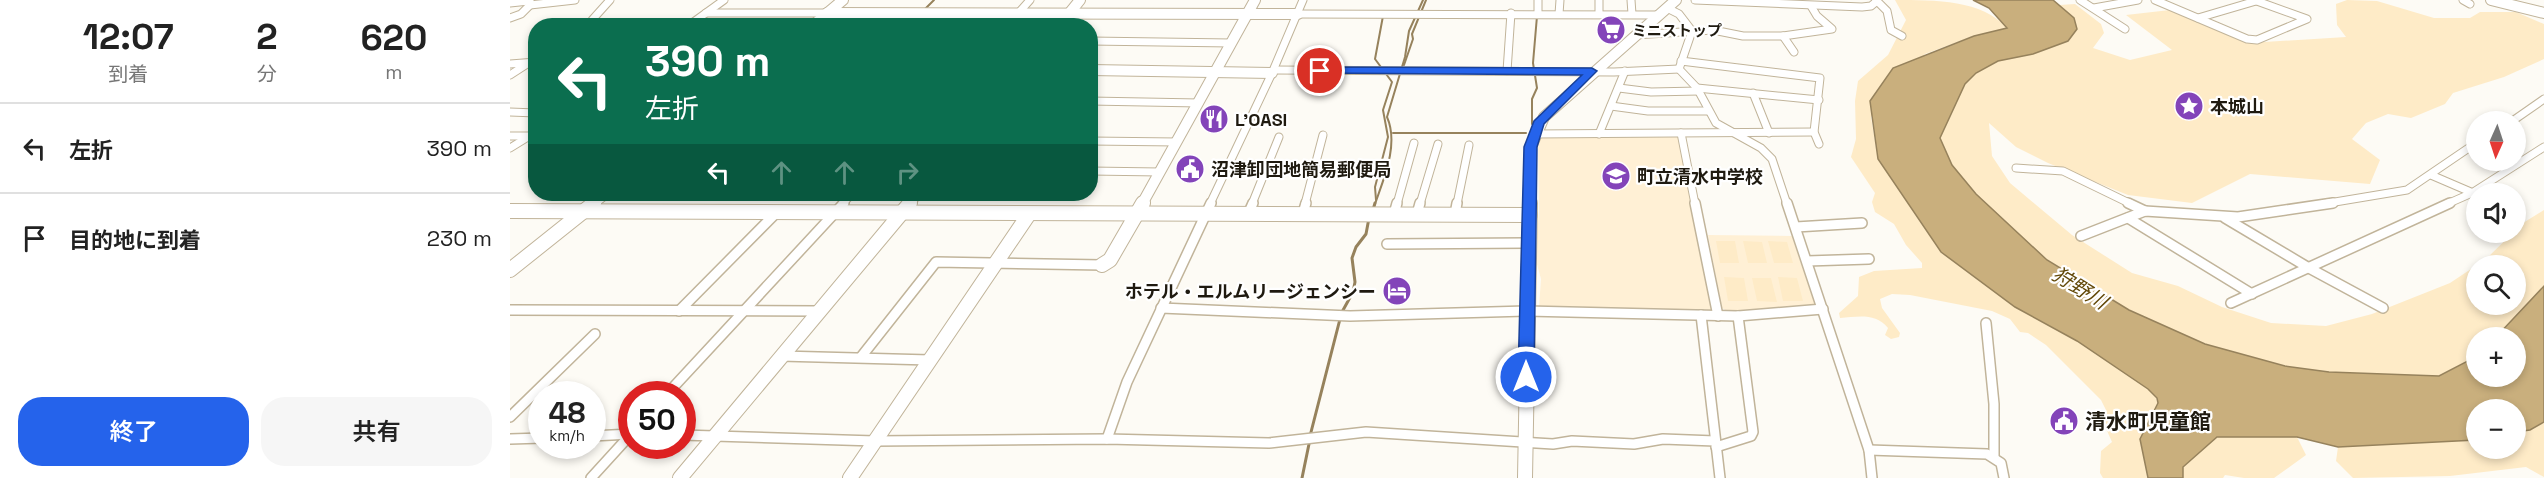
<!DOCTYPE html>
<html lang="ja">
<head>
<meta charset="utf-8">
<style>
	:root { --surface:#fff; --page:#f6f6f6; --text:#222; --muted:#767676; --line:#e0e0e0; --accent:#2563eb }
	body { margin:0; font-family:"Space Grotesk","Noto Sans JP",sans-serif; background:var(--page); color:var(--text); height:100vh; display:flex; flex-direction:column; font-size:22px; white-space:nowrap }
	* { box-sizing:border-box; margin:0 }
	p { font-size:20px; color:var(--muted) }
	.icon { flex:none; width:33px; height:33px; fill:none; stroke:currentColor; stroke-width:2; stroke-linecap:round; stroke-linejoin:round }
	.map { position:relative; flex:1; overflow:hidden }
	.drawer { display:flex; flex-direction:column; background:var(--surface); width:510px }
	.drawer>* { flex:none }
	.hud { position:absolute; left:18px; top:18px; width:570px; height:183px; border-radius:24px; box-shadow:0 3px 9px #0003; background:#0b6e4f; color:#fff; overflow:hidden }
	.needle { width:39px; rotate:183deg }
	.fabs { position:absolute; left:1956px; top:111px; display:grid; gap:12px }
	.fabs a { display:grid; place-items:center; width:60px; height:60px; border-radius:50%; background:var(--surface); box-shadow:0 3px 9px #0003; font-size:30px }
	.speed { position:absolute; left:18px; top:381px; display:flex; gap:12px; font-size:30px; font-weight:700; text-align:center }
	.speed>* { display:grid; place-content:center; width:78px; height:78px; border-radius:50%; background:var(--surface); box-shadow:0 3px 9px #0003; line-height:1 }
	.speed small { font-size:15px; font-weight:400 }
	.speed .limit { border:9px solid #d22; background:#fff; color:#111 }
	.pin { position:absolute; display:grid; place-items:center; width:51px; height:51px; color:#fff; margin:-26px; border:3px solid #fff; border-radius:50%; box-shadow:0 2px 6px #0007 }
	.me { position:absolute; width:66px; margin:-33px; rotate:0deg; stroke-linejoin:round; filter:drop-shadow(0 0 4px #0008) }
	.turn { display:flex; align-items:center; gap:21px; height:126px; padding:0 18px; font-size:27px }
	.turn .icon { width:78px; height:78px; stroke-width:2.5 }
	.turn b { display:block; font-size:42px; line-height:51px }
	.lanes { display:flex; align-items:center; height:57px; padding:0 18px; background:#0003; justify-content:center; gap:30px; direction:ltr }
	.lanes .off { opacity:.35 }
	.eta { display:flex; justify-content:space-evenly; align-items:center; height:102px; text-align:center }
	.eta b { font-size:36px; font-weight:600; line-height:42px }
	.cta { display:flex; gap:12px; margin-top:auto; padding:12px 18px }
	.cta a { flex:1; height:69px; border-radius:24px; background:var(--accent); color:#fff; font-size:24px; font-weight:600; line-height:69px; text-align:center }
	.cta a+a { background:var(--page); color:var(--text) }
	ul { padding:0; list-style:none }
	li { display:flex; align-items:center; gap:18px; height:90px; padding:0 18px; border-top:2px solid var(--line) }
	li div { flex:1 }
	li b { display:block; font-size:22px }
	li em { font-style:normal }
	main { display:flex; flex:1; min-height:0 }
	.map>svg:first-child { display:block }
</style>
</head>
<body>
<main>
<section class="drawer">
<div class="eta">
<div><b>12:07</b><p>到着</p></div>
<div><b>2</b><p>分</p></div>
<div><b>620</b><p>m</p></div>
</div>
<ul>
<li><svg class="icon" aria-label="left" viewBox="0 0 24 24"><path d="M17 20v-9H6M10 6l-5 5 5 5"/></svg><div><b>左折</b></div><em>390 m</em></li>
<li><svg class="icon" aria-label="arrive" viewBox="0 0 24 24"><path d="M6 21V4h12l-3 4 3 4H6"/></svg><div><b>目的地に到着</b></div><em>230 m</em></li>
</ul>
<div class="cta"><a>終了</a><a>共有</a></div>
</section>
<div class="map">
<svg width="2034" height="478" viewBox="0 0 2034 478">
	<rect width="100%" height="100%" fill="#fdfbf5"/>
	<g fill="#fff0d5">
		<path d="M1035 136H1168L1203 310 1197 314 1029 307 1031 279 1025 257 1029 212 1028 139Z"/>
		<path d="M1198 235 1282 236 1306 308 1220 313 1212 308Z"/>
	</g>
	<g fill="#feebc7" fill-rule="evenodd">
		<path d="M1385 0C1426 0 1472 0 1497 28L1464 36 1415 54 1361 117 1368 159 1431 252 1505 307 1567 341 1638 389 1647 398 1648 403 1630 439 1638 478H1593L1590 473 1591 451 1602 442 1594 424 1596 410 1591 400 1536 345 1518 333 1510 332 1500 319 1482 311 1400 295 1382 294 1370 299 1372 308 1390 333 1389 337 1381 339 1375 335 1378 328C1365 312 1347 317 1330 318L1329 313 1348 296 1349 277 1364 271 1412 268V263L1396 245 1384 224 1365 212 1362 202 1365 193 1341 157 1346 139 1345 101 1348 81 1378 55 1396 20Z"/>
		<path d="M1837 0 1867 1 1924 18H1960L1970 12H2006L2034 24V59L1994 77 1943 93 1935 104 1901 118 1878 114 1856 123 1842 139 1870 160 1860 184 1740 174 1682 203 1618 195 1538 163 1506 147 1479 123 1482 156 1500 183 1562 235 1622 273 1668 286 1712 307 1761 323 1816 326 1862 314 1940 283 1976 259 2013 223 2034 210V286L1986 337 1966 338V354L1958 361 1929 376 1819 372 1775 366 1695 344 1619 310 1537 260 1466 194 1442 165 1430 138 1455 84 1466 73 1488 61 1523 54 1564 18 1549 5 1565 4 1591 24 1594 33 1583 48 1620 60 1662 50 1616 15 1660 10 1735 39 1754 42 1836 37 1827 25 1826 4ZM1966 266H2006V304H1966Z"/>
		<path d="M1206 241H1225L1229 263H1210Z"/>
		<path d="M1233 241 1252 242 1257 263H1238Z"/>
		<path d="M1258 241 1277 242 1283 263H1264Z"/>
		<path d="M1214 277 1234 278 1238 301H1218Z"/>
		<path d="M1268 277 1287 278 1293 301H1273Z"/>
		<path d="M1242 278H1261L1267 302 1247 301Z"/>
		<path d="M2034 422V477L2016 467 1940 476 1843 478 1826 461 1828 447 1966 440V448H2006V432L2020 429Z"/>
		<path d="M1707 437H1787L1796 455 1764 478H1734L1715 475 1713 478H1673V467Z"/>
	</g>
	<path fill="#c9af7d" stroke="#96825c" stroke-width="1.5" d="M1463 0H1543L1564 18 1567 29 1558 41 1523 54 1488 61 1466 73 1455 84 1430 138 1442 165 1466 194 1537 260 1619 310 1695 344 1775 366 1819 372 1929 376 1958 361 1966 354V376H2006V338L1986 337 2034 286V422L2020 430 2006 432V410H1966V440L1828 447 1787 437H1707L1673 467V478H1638L1630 439 1648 403 1647 398 1638 389 1567 341 1505 307 1431 252 1368 159 1360 101 1383 68 1464 36 1497 28 1479 8Z"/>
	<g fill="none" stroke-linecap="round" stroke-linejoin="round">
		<g stroke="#96825c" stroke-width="2">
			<path d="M414 10 424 0"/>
			<path d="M894 65 903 39 902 34 916 0"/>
			<path d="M1022 124V99L1027 88 1023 63 1027 16"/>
			<path d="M883 133H1016"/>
			<path d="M866 200 865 187 878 137 873 110 882 82 865 59 873 16"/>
			<path d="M865 204C874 178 889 144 877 117L895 57 899 31 913 0"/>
		</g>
		<g stroke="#96825c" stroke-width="3">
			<path d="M863 210 865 203"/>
			<path d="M832 312 843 292 845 282 842 258 846 247 856 234 859 218"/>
			<path d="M800 436 830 319"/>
			<path d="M792 478 799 444"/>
		</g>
		<g stroke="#c1b49a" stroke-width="9">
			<g id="street-far1">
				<path d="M1028 0V14"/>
				<path d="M1089 0V14"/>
				<path d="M1121 0 1122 14"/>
				<path d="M1185 0 1352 7 1361 6 1367 1"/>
				<path d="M1366 0 1377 11 1381 30 1392 36"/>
				<path d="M1570 0 1615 29"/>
				<path d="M1645 0 1737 39 1747 40 1797 19 1744 0"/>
				<path d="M1953 0 1960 4"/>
				<path d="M0 3 19 1"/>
				<path d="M20 5 65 0"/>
				<path d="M1157 8 1169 14 1182 31 1169 69 1187 88 1206 123 1251 148 1262 159 1277 204"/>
				<path d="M1584 8 1628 0"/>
				<path d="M196 13H317"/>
				<path d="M788 14 1149 15"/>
				<path d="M1049 14 1050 0"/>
				<path d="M0 18 11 14 20 5V0"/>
				<path d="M1688 18 1746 1"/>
				<path d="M82 20 100 0"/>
				<path d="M178 26 214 0"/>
				<path d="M497 26 520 0"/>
				<path d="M1125 35 1203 30 1233 36H1273L1322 29 1307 16 1301 6"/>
				<path d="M1273 36 1284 52"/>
				<path d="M580 41 721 43"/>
				<path d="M1171 61 1310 78 1304 132 1309 144"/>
				<path d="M0 64 26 62"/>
				<path d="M764 70 1104 72 1169 69"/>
				<path d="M997 71 1001 13"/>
				<path d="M0 75 17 64"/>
				<path d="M1109 88 1141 92 1189 91"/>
				<path d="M1187 88 1309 100"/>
				<path d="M1243 93 1259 133"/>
				<path d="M580 101 689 103"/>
				<path d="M1101 106 1138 111H1198"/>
				<path d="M0 112 26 113"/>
				<path d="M2001 122 2034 99"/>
				<path d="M1171 133 1185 204"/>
				<path d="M1024 134 1304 132"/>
				<path d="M1089 134 1115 71"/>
				<path d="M0 136H18"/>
				<path d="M580 141 667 142"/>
				<path d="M0 148 26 132"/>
				<path d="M1506 168 1553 171 1621 204"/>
				<path d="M580 171 650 172"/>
				<path d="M1921 175 1963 193"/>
				<path d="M332 204 342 194"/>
				<path d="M700 204 762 73 793 0"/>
				<path d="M742 204 769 137"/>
				<path d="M795 204 813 135"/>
				<path d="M887 204 904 143"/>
				<path d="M910 204 928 144"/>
				<path d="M947 204 959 145"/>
				<path d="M1813 204 1897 190 1966 143"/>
				<path d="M1937 204 1962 193 2034 147"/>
			</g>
		</g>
		<g stroke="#c1b49a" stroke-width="12">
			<g id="street">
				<path d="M1185 203 1208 316"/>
				<path d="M1277 203 1359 450 1362 478"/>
				<path d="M1618 203 1635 211"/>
				<path d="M739 212 743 203"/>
				<path d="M793 213 796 203"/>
				<path d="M884 214 887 203"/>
				<path d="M907 214 910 203"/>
				<path d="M945 214 947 203"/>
				<path d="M1618 218 1742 294"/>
				<path d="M1715 218 1799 268 1873 308"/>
				<path d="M1286 227 1352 223"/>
				<path d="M1571 236 1635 211 1728 217 1823 203"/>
				<path d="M877 244 1019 243"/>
				<path d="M1297 261 1359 259"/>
				<path d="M1721 303 1940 203"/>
				<path d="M651 308 840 316 1017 311 1228 316 1313 309"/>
				<path d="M0 310 309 311"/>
				<path d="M169 311 267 212"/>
				<path d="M1191 315 1210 478"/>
				<path d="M1476 323 1484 404V457"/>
				<path d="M271 356 420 360"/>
				<path d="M351 357 426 262 592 265"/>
				<path d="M157 394 334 203"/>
				<path d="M0 417 85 334"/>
				<path d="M172 435 365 441 597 439 759 443 856 432 1043 444 1062 441 1124 444 1153 439 1205 441"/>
				<path d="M82 436 121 434"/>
				<path d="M0 439 32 438"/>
				<path d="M597 439 617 382 701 203"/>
				<path d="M1206 447 1241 436 1243 432 1228 316"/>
				<path d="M1359 450 1477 454 1491 463 1494 478"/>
				<path d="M81 478 122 433"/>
			</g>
		</g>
		<g stroke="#c1b49a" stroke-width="12">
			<g id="secondary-far1">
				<path d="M1981 0 2034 13"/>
				<path d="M317 13 788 14"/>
				<path d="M302 26 333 0"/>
				<path d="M549 26 570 0"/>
				<path d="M580 70 762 73"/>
				<path d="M82 204 95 194"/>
				<path d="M398 204 407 194"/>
				<path d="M632 204 745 0"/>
				<path d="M1020 204 1021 147 1034 117 1166 0"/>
			</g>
		</g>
		<g stroke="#c1b49a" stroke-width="16">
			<g id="secondary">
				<path d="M0 211 1020 215"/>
				<path d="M592 265 600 260 633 203"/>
				<path d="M0 270 84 203"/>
				<path d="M170 478 400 203"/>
				<path d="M340 478 519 214"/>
				<path d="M1015 478 1020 203"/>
			</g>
		</g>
		<use href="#street-far1" stroke="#fff" stroke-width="7"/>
		<use href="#street" stroke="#fff" stroke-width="9"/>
		<use href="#secondary-far1" stroke="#fff" stroke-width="10"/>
		<use href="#secondary" stroke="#fff" stroke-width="14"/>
	</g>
	<path fill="#2563eb" stroke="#184099" stroke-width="1.5" d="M810 67 1082 68 1087 71 1034 124 1027 147 1024 377 1022 381H1010L1008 377 1014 147 1024 121 1072 75 807 73 805 71Z"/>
	<defs>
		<g id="supermarket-disc" transform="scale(1.5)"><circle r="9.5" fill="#8344b9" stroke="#fff"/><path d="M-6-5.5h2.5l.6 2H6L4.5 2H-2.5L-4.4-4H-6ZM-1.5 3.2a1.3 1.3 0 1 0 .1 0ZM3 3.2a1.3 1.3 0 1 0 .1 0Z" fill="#fff"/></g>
		<g id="sight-disc" transform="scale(1.5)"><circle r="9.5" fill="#8344b9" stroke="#fff"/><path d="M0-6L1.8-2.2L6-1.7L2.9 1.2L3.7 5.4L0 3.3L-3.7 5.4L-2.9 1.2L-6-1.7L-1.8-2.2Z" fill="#fff"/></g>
		<g id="restaurant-disc" transform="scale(1.5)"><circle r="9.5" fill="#8344b9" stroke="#fff"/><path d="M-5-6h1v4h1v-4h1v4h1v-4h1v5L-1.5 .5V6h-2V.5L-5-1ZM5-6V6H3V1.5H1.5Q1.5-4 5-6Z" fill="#fff"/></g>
		<g id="civic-disc" transform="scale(1.5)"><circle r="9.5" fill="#8344b9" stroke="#fff"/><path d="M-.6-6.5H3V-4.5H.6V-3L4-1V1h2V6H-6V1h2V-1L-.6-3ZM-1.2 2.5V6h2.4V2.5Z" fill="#fff"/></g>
		<g id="school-disc" transform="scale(1.5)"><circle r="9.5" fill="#8344b9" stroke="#fff"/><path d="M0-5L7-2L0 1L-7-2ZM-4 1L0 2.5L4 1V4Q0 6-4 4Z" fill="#fff"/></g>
		<g id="hotel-disc" transform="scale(1.5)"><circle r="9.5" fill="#8344b9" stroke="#fff"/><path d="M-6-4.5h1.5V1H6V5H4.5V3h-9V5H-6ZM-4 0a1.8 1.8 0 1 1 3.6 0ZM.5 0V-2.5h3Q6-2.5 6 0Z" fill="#fff"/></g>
	</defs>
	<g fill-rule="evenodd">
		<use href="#supermarket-disc" x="1101" y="30"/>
		<use href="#sight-disc" x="1679" y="106"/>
		<use href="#restaurant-disc" x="704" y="119"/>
		<use href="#civic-disc" x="680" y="169"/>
		<use href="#school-disc" x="1106" y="176"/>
		<use href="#hotel-disc" x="887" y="291"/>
		<use href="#civic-disc" x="1554" y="421"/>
	</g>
	<g text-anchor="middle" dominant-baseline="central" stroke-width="4.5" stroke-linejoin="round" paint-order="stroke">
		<g font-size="15" font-weight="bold" fill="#1f1a10" stroke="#fff" text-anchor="start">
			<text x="1122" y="30">ミニストップ</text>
		</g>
		<g font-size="18" font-weight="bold" fill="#1f1a10" stroke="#fff" text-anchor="start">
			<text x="1700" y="106">本城山</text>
			<text x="725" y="119">L’OASI</text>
			<text x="701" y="169">沼津卸団地簡易郵便局</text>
			<text x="1127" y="176">町立清水中学校</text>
			<text x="866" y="291" text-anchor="end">ホテル・エルムリージェンシー</text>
		</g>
		<g font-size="20" font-style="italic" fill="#634909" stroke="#fff">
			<text transform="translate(1570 288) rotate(32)">狩野川</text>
		</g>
		<g font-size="21" font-weight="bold" fill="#1f1a10" stroke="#fff" text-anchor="start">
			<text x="1575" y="421">清水町児童館</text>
		</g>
	</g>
</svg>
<div class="fabs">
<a><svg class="needle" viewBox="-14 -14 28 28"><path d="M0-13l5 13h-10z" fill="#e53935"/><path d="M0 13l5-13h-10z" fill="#767676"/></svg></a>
<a><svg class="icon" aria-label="sound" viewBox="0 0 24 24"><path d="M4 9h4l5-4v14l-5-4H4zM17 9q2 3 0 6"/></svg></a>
<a><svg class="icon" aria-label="search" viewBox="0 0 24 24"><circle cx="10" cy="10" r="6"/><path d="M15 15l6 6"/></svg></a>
<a>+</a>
<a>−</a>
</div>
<div class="speed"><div>48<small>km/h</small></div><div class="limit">50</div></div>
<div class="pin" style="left:810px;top:71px;background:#d93025"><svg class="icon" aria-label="arrive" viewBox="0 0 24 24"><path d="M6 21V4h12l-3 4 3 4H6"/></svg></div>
<svg class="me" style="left:1016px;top:377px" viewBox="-20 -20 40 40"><circle r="17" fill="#2563eb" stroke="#fff" stroke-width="3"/><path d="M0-11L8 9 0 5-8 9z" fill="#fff"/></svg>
<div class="hud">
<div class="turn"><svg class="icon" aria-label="left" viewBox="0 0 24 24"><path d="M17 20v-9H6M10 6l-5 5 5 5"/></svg><div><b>390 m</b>左折</div></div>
<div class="lanes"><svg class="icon" aria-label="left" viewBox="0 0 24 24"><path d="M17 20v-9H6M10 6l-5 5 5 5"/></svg><svg class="icon off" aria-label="ahead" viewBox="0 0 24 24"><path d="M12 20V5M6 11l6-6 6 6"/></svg><svg class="icon off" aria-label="ahead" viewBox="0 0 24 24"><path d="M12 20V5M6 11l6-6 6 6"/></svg><svg class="icon off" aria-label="right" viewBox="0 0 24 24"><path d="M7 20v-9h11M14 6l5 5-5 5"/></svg></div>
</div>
</div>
</main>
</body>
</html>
